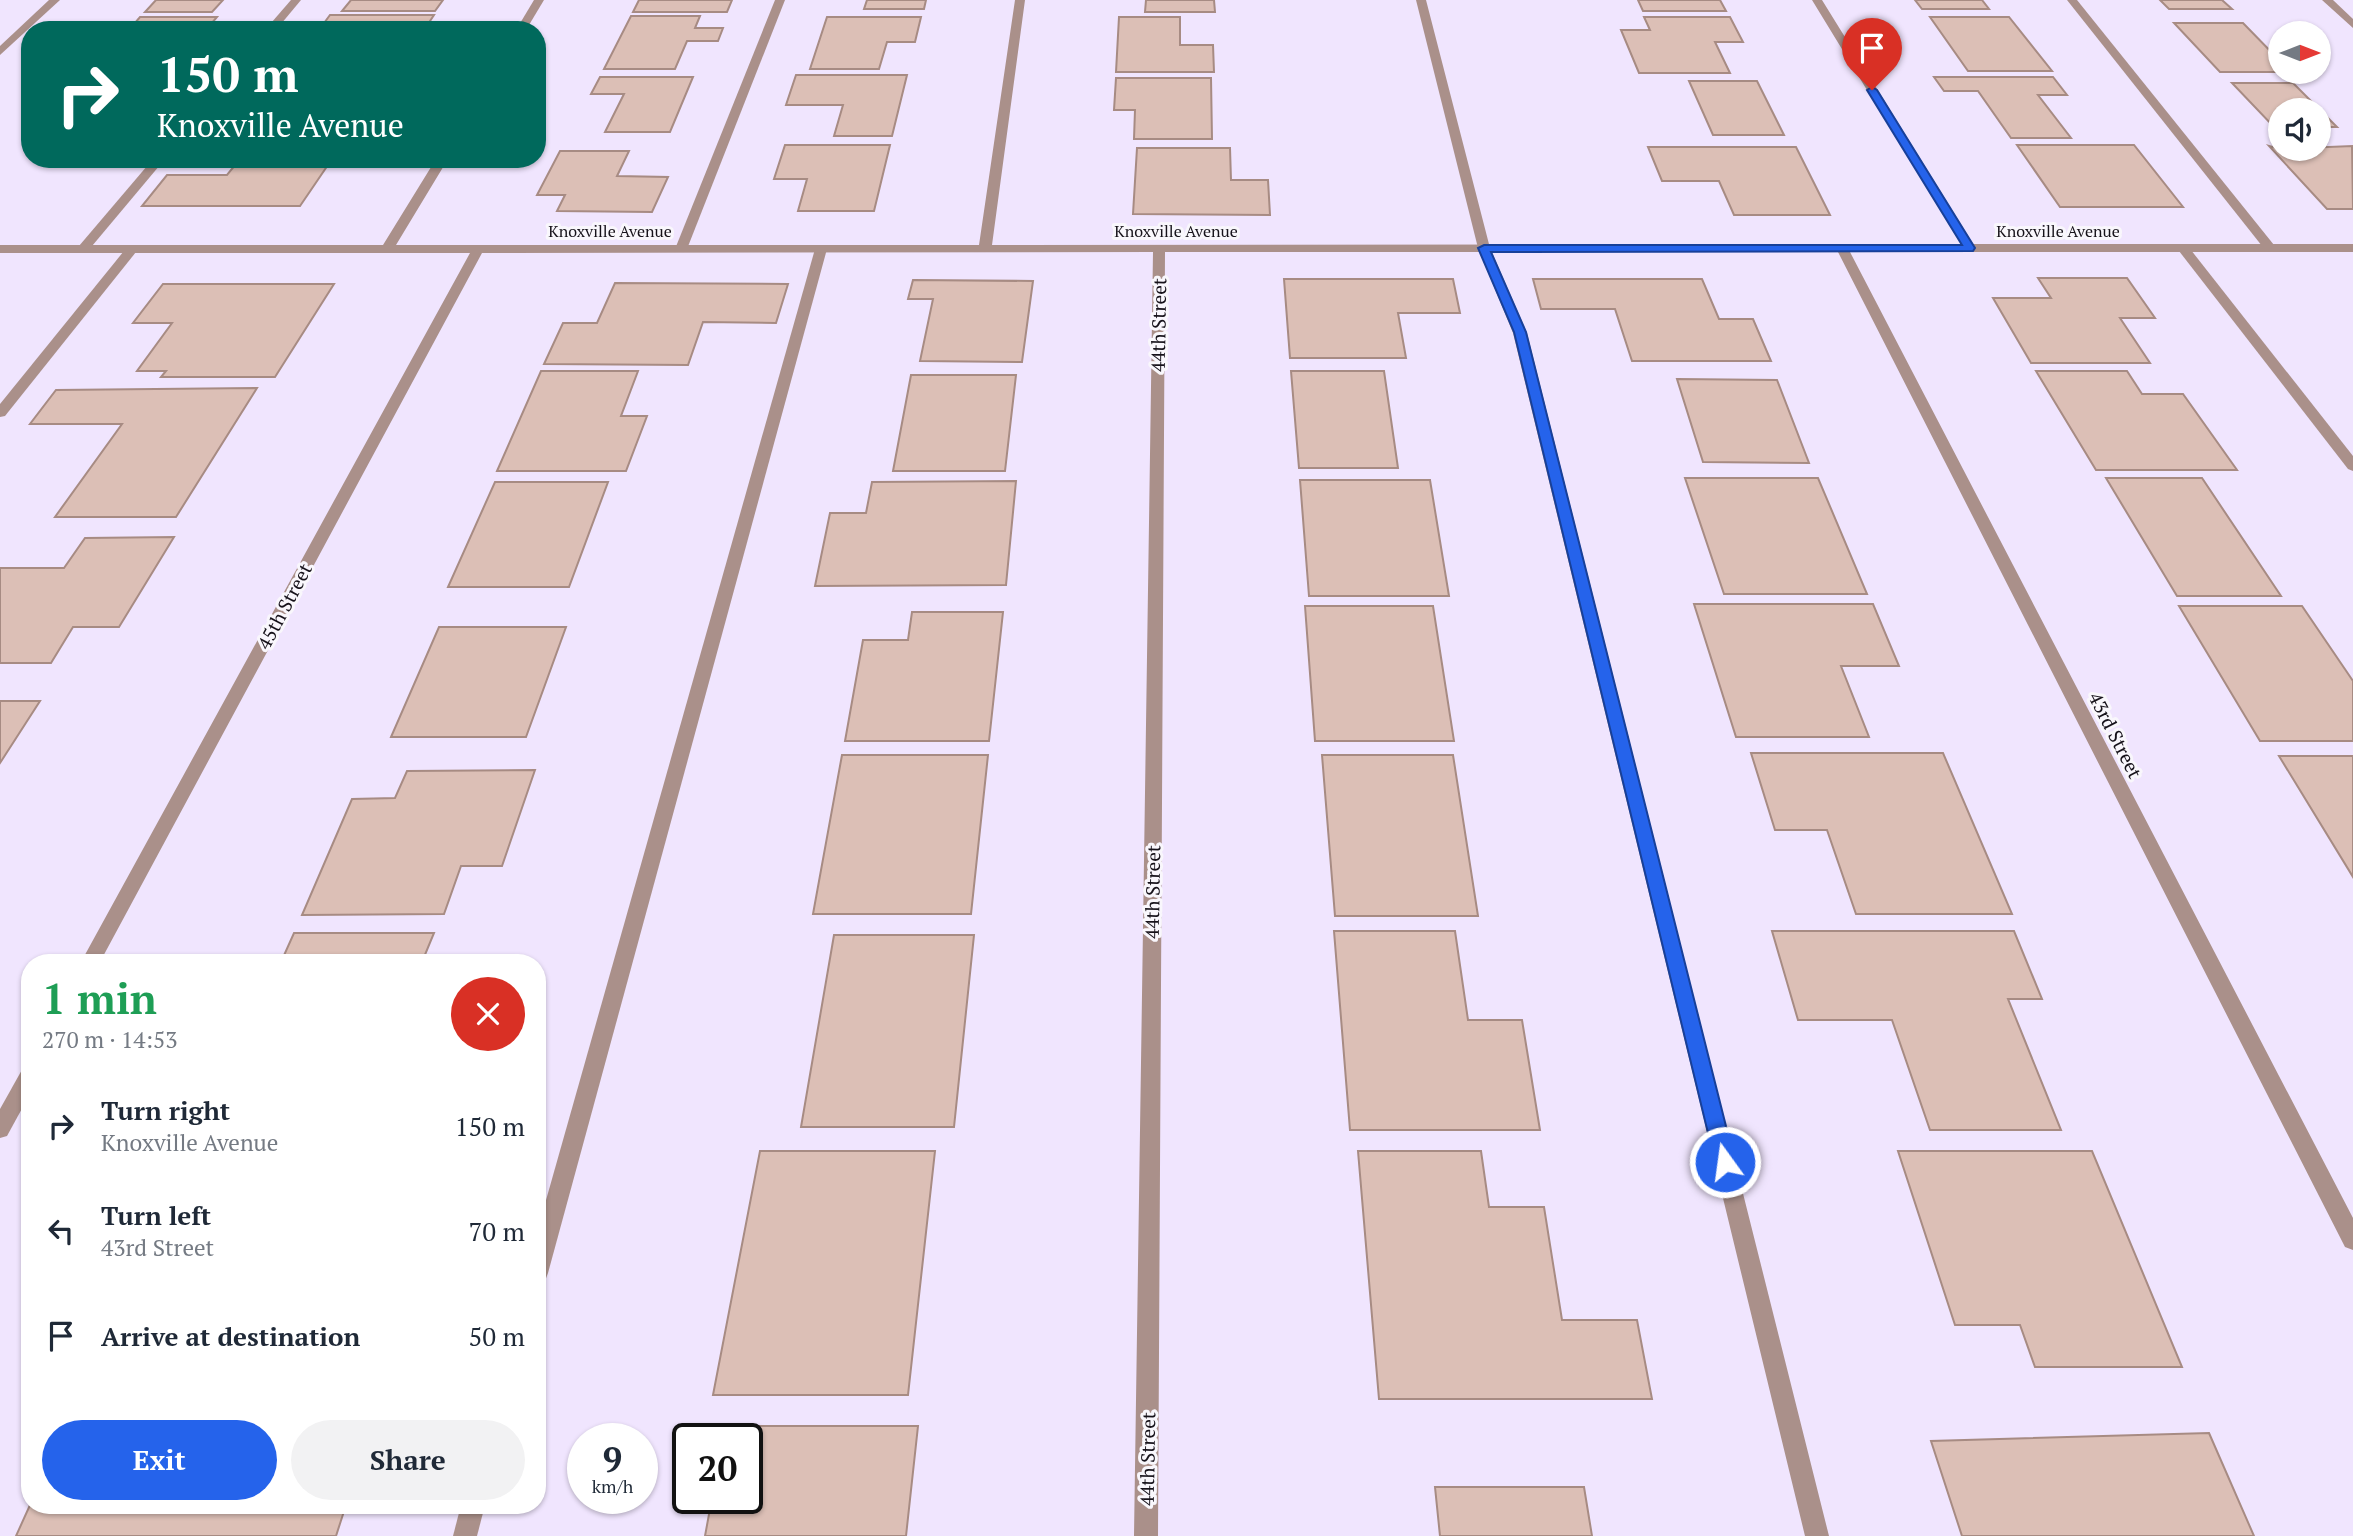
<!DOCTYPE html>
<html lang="en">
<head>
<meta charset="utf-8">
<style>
	:root { --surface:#fff; --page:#f2f2f3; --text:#1f2937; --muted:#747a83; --accent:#2563eb }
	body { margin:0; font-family:"PT Serif",serif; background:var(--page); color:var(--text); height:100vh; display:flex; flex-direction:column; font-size:26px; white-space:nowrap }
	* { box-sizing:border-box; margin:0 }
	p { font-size:23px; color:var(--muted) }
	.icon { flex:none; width:38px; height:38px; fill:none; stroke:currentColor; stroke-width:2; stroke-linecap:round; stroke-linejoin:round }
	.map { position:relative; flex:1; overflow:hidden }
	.sheet { position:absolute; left:21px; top:954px; width:525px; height:560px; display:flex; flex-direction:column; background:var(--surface); border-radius:28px; box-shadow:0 2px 5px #0004 }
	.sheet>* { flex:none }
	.hud { position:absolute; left:21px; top:21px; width:525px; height:147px; border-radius:28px; box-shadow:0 2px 5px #0004; background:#00695c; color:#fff; overflow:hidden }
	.needle { width:46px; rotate:90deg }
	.buttons { position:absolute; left:2268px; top:21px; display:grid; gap:14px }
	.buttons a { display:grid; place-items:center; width:63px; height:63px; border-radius:50%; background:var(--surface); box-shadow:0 2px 5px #0004; font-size:35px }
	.speed { position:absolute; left:567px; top:1423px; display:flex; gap:14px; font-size:35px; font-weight:700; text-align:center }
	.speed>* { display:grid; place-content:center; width:91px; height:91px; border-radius:50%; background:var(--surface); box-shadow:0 2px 5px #0004; line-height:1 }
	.speed small { font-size:18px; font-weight:400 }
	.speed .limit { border:4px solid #111; border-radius:10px; background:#fff; color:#111 }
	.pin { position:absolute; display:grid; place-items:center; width:60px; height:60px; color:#fff; margin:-72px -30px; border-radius:50% 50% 50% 0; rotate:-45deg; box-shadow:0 0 7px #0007 }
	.pin .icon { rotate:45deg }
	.me { position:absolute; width:77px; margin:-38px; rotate:346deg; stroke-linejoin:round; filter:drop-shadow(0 0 5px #0008) }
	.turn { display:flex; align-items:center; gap:24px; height:147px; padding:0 21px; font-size:32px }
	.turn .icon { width:91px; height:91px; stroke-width:2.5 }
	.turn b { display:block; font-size:49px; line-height:60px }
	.round { display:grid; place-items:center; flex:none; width:74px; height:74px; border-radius:37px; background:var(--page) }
	.headline { display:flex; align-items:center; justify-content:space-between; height:119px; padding:0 21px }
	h1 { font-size:42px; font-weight:700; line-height:52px; color:#1e9e55 }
	.primary-button { display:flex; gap:14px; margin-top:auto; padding:14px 21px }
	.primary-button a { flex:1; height:80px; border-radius:42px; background:var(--accent); color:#fff; font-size:28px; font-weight:700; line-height:80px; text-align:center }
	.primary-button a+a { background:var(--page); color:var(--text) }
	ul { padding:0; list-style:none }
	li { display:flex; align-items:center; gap:21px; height:105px; padding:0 21px }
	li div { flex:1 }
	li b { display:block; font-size:26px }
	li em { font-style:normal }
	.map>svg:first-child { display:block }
</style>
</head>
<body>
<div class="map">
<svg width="2353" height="1536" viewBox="0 0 2353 1536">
	<rect width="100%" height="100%" fill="#f0e5fe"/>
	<g fill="#dcbfb6" stroke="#a78b83" stroke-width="2">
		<path d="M156 0H223L212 12H145Z"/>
		<path d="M351 0H443L435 11H342Z"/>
		<path d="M639 0H732L727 12H633Z"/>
		<path d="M867 0H926L924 9H864Z"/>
		<path d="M1146 0H1214L1215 12H1145Z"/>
		<path d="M1638 0H1720L1726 11H1643Z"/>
		<path d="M1915 0H1982L1989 9H1922Z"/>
		<path d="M2160 0H2222L2232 9H2169Z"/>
		<path d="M330 15H434L424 30H319Z"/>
		<path d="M631 16H700L695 28H723L718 41H687L675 69H604Z"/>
		<path d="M140 17H217L206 30H129Z"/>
		<path d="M827 17H921L915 42H887L879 69H810Z"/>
		<path d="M1119 17H1180V45H1213L1214 72H1116Z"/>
		<path d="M1644 17H1730L1743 42H1715L1730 73H1639L1621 30H1650Z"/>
		<path d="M1930 17H2009L2052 71H1968Z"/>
		<path d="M2174 23H2243L2280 61V72H2220Z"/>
		<path d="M796 75H907L892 136H834L843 105H786Z"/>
		<path d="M600 77H693L670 132H605L624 94H591Z"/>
		<path d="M1934 77H2053L2067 95H2038L2071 138H2011L1978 91H1944Z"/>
		<path d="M1116 78H1211L1212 139H1134L1135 110H1114Z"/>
		<path d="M1689 81H1757L1784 135H1713Z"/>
		<path d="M2232 83H2293L2337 127H2319V110H2280V127H2274Z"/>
		<path d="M785 145H890L874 211H798L807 179H774Z"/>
		<path d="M2017 145H2134L2183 207H2060Z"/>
		<path d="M2269 146 2280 149 2352 146 2353 209H2327Z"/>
		<path d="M1648 147H1796L1830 215H1734L1719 181H1662Z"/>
		<path d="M1137 148H1230L1231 180H1268L1270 215 1133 214Z"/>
		<path d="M560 151H629L617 176 668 177 652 212 557 211 565 195H537Z"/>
		<path d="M240 159H332L300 206H142L167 175H227Z"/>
		<path d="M2038 278H2127L2155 318H2120L2150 363H2031L1993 298H2051Z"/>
		<path d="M1284 279H1453L1460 313H1398L1406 358H1290Z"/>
		<path d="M1533 279H1702L1719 319H1753L1771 361H1632L1615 309H1541Z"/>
		<path d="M913 280 1033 281 1022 362 920 361 933 299H908Z"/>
		<path d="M615 283 788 284 776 323 703 322 688 365 544 364 563 323H597Z"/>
		<path d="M163 284H334L275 377H161L166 371H137L172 323H133Z"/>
		<path d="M541 371H638L621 416H647L626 471H497Z"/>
		<path d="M1291 371H1384L1398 468H1299Z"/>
		<path d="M2036 371H2127L2142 394H2183L2237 470H2096Z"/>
		<path d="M911 375H1016L1005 471H893Z"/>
		<path d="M1677 379 1777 380 1809 463 1703 462Z"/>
		<path d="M257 388 176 517H55L122 424H30L56 390Z"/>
		<path d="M1685 478H1818L1867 594H1724Z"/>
		<path d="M2106 478H2202L2281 596H2177Z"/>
		<path d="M1300 480H1430L1449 596H1309Z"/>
		<path d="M1016 481 1006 585 815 586 830 513H866L872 482Z"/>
		<path d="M495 482H608L569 587H448Z"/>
		<path d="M174 537 119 627H73L51 663H0V568H64L85 538Z"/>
		<path d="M1694 604H1873L1899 666H1841L1869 737H1736Z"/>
		<path d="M1305 606H1433L1454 741H1315Z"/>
		<path d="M2179 606H2302L2353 681V741H2260Z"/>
		<path d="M912 612H1003L989 741H845L863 640H908Z"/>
		<path d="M439 627H566L526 737H391Z"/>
		<path d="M0 701H40L0 763Z"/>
		<path d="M1751 753H1943L2012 914H1856L1827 830H1775Z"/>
		<path d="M842 755H988L971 914H813Z"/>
		<path d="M1322 755H1453L1478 916H1335Z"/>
		<path d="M2279 756H2353V877Z"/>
		<path d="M535 770 502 866H461L444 914 302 915 352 799 395 798 407 771Z"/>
		<path d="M1334 931H1455L1468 1020H1522L1540 1130H1350Z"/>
		<path d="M1772 931H2014L2042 999H2008L2061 1130H1930L1892 1020H1798Z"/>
		<path d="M294 933H434L422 962H281Z"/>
		<path d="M834 935H974L954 1127H801Z"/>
		<path d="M760 1151H935L908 1395H713Z"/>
		<path d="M1358 1151H1481L1489 1207H1544L1562 1320H1637L1652 1399H1379Z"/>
		<path d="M1898 1151H2092L2182 1367H2035L2020 1325H1955Z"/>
		<path d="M725 1426H918L906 1536H705L712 1498H747V1438H723Z"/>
		<path d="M2209 1433 2254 1536H1962L1931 1441Z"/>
		<path d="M1435 1487H1584L1592 1536H1440Z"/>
		<path d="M30 1505H346L336 1536H16Z"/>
	</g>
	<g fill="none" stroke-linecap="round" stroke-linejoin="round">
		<g fill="#aa908a" fill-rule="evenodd">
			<path d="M291 0H301L276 30H265Z"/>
			<path d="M775 0H785L687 249 677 252 675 249Z"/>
			<path d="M1416 0H1426L1490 248 1527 333 1829 1536H1805L1513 333 1478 248Z"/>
			<path d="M2067 0H2077L2274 245V251H2266Z"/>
			<path d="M153 159H165L87 252H79V246Z"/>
			<path d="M2183 244 2187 245 2353 456V471L2348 469 2179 251 2177 248Z"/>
			<path d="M132 245 138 249 136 252 5 416 0 417V404L128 246Z"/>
			<path d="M821 245 827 249 548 1273 545 1281 537 1284V1232L815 249Z"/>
			<path d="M461 1505H485L477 1536H453Z"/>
		</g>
		<g fill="#aa908a" fill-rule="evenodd">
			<path d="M49 0H60L0 55V46Z"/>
			<path d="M534 0H544L526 30H516Z"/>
			<path d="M1015 0H1025L992 245 1961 244 1812 0H1822L1973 244H2353V252H1850L2353 1218V1250L2345 1247 1838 252H1165L1158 1536H1134L1153 252 482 253 100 962H81L470 253H0V245H383L436 159H448L396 245H979Z"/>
			<path d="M30 1065V1094L7 1136 0 1138V1109L23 1068Z"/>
		</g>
		<path fill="#aa908a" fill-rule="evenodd" d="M2322 0H2333L2353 19V28Z"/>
	</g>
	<path fill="#2563eb" stroke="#184099" stroke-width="2" d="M1872 87 1877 90 1975 248 1973 251 1491 252 1526 332 1735 1162 1732 1168 1725 1171 1718 1168 1715 1162 1514 332 1478 248 1484 245H1962L1867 90Z"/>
	<g text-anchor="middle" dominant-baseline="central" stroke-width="6" stroke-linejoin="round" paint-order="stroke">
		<g font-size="16" fill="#16121a" stroke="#f9f7fc">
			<text x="610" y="231">Knoxville Avenue</text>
			<text x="1176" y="231">Knoxville Avenue</text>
			<text x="2058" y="231">Knoxville Avenue</text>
		</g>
		<g font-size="19" fill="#16121a" stroke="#f9f7fc">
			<text transform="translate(1158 325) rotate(-89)">44th Street</text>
			<text transform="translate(284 606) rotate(-62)">45th Street</text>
			<text transform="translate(2116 735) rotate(63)">43rd Street</text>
			<text transform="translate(1152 892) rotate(-89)">44th Street</text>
			<text transform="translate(1147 1459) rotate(-89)">44th Street</text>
		</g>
	</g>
</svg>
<div class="buttons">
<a><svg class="needle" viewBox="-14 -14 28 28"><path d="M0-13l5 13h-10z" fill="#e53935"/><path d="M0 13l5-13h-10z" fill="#747a83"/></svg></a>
<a><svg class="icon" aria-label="sound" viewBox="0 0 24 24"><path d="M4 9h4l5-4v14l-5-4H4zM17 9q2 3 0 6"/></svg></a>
</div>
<div class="speed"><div>9<small>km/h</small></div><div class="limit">20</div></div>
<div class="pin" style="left:1872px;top:90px;background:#d93025"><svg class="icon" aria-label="arrive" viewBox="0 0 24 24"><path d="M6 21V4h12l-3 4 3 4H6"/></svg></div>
<svg class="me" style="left:1725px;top:1162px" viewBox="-20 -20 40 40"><circle r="17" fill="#2563eb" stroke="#fff" stroke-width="3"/><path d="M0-11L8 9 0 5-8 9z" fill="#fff"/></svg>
<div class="hud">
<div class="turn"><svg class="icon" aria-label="right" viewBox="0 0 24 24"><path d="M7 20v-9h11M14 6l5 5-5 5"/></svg><div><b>150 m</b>Knoxville Avenue</div></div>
</div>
<section class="sheet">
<div class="headline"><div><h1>1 min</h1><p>270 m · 14:53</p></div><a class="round" style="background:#d93025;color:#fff"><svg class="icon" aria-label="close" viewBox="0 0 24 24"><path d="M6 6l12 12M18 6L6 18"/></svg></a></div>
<ul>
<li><svg class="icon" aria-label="right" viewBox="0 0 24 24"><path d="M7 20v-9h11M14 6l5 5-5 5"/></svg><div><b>Turn right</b><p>Knoxville Avenue</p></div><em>150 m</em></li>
<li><svg class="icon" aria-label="left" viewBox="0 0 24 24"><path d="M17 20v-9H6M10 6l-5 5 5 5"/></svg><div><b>Turn left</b><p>43rd Street</p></div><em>70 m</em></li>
<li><svg class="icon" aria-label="arrive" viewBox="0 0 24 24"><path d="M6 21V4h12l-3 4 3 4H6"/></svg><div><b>Arrive at destination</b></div><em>50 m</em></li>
</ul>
<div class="primary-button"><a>Exit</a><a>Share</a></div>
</section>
</div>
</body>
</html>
